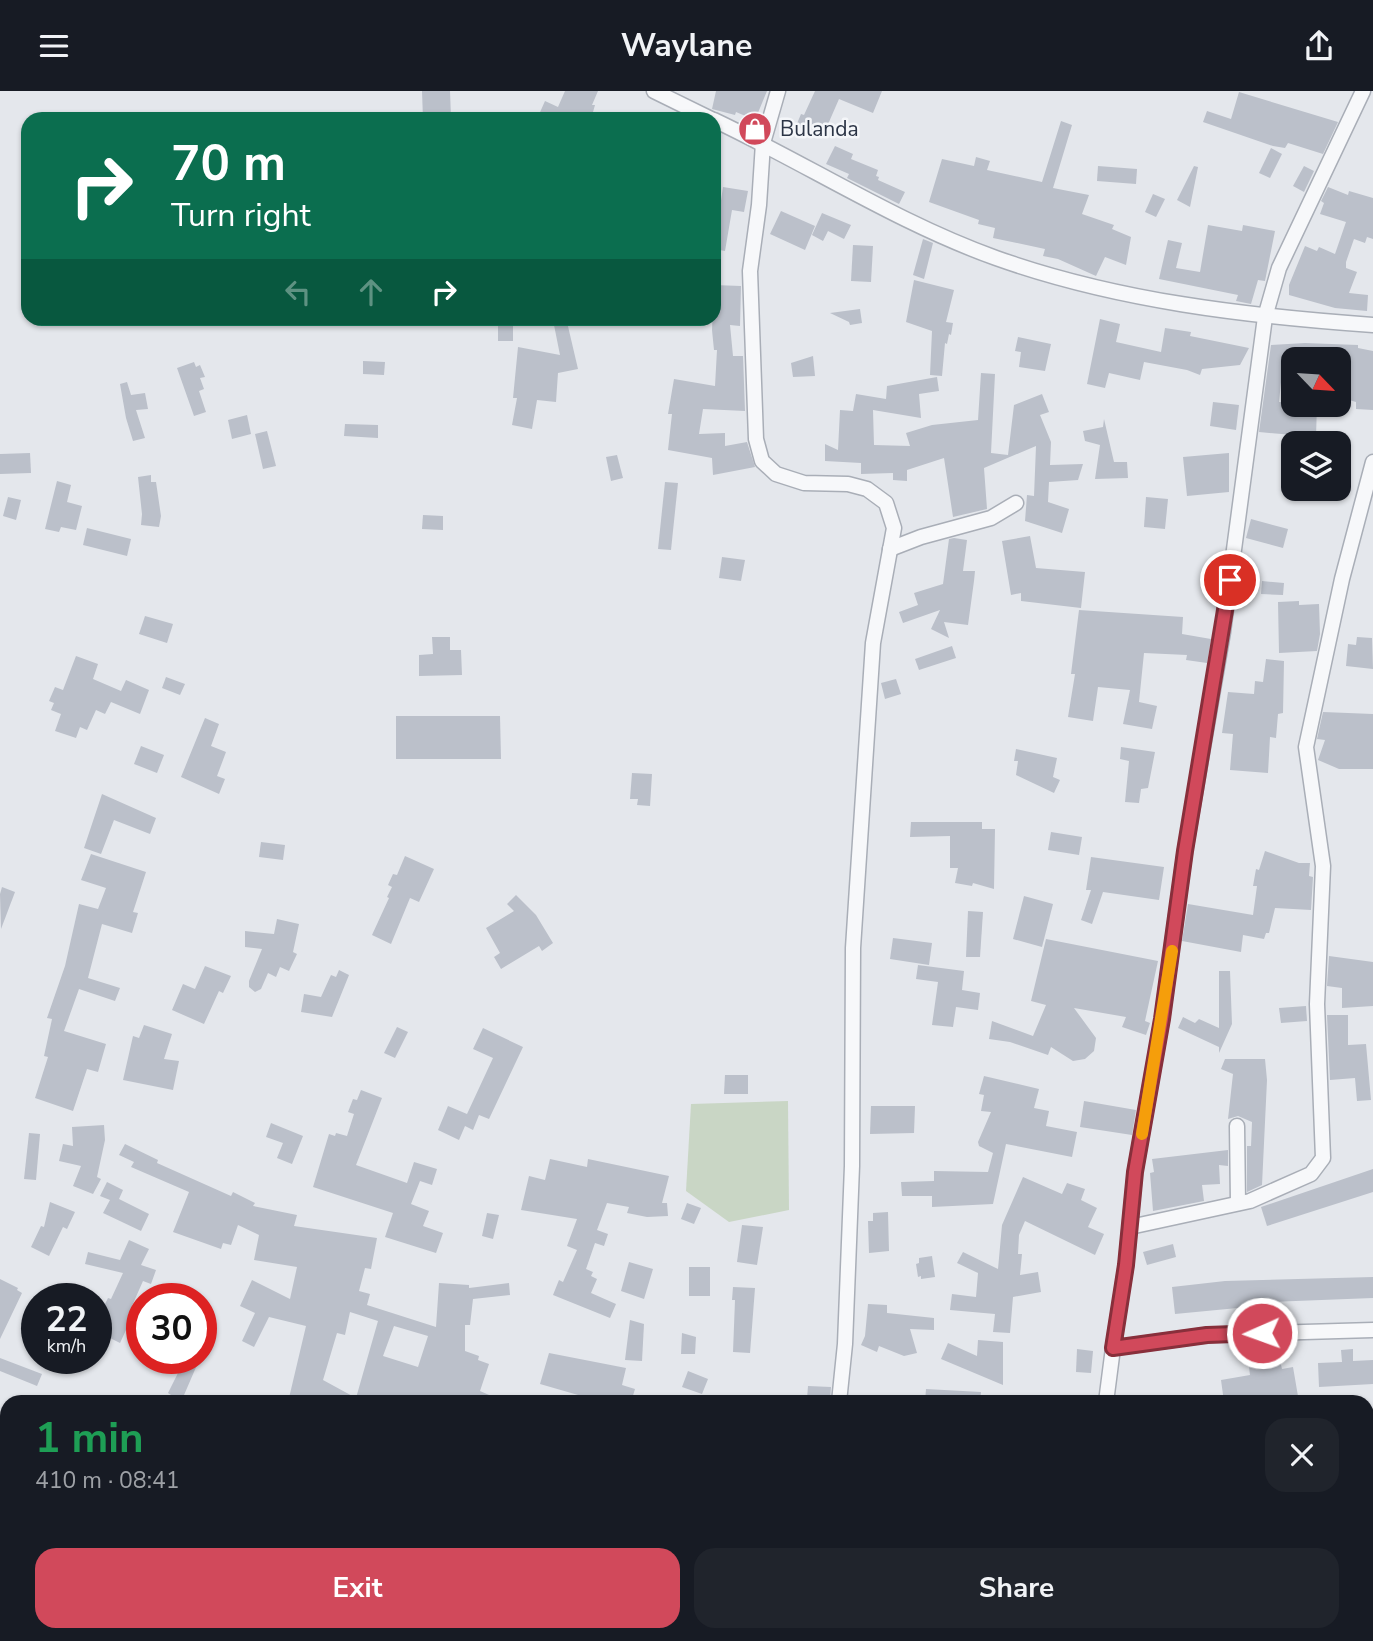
<!DOCTYPE html>
<html lang="en">
<head>
<meta charset="utf-8">
<style>
	:root { --surface:#171b24; --page:#20242c; --text:#f1f3f6; --muted:#9ea1a6; --accent:#d1495b }
	body { margin:0; font-family:"Nunito Sans",sans-serif; background:var(--page); color:var(--text); height:100vh; display:flex; flex-direction:column; font-size:26px; white-space:nowrap }
	* { box-sizing:border-box; margin:0 }
	p { font-size:23px; color:var(--muted) }
	.icon { flex:none; width:38px; height:38px; fill:none; stroke:currentColor; stroke-width:2; stroke-linecap:round; stroke-linejoin:round }
	.map { position:relative; flex:1; overflow:hidden }
	.side { position:absolute; left:0px; top:1304px; width:1374px; height:247px; display:flex; flex-direction:column; background:var(--surface); border-radius:21px 21px 0 0; box-shadow:0 2px 5px #0004 }
	.side>* { flex:none }
	.banner { position:absolute; left:21px; top:21px; width:700px; height:214px; border-radius:21px; box-shadow:0 2px 5px #0004; background:#0b6e4f; color:#fff; overflow:hidden }
	.needle { width:46px; rotate:115deg }
	.fabs { position:absolute; left:1281px; top:256px; display:grid; gap:14px }
	.fabs a { display:grid; place-items:center; width:70px; height:70px; border-radius:14px; background:var(--surface); box-shadow:0 2px 5px #0004; font-size:35px }
	.speed { position:absolute; left:21px; top:1192px; display:flex; gap:14px; font-size:35px; font-weight:700; text-align:center }
	.speed>* { display:grid; place-content:center; width:91px; height:91px; border-radius:50%; background:var(--surface); box-shadow:0 2px 5px #0004; line-height:1 }
	.speed small { font-size:18px; font-weight:400 }
	.speed .limit { border:10px solid #d22; background:#fff; color:#111 }
	.pin { position:absolute; display:grid; place-items:center; width:60px; height:60px; color:#fff; margin:-30px; border:4px solid #fff; border-radius:50%; box-shadow:0 2px 7px #0007 }
	.me { position:absolute; width:77px; margin:-38px; rotate:268deg; stroke-linejoin:round; filter:drop-shadow(0 0 5px #0008) }
	.turn { display:flex; align-items:center; gap:24px; height:147px; padding:0 35px; font-size:32px }
	.turn .icon { width:91px; height:91px; stroke-width:2.5 }
	.turn b { display:block; font-size:49px; line-height:60px }
	.lanes { display:flex; align-items:center; height:66px; padding:0 35px; background:#0003; justify-content:center; gap:35px; direction:ltr }
	.lanes .off { opacity:.35 }
	.round { display:grid; place-items:center; flex:none; width:74px; height:74px; border-radius:21px; background:var(--page) }
	.headline { display:flex; align-items:center; justify-content:space-between; height:119px; padding:0 35px }
	h1 { font-size:42px; font-weight:700; line-height:52px; color:#1e9e55 }
	.cta { display:flex; gap:14px; margin-top:auto; padding:14px 35px }
	.cta a { flex:1; height:80px; border-radius:21px; background:var(--accent); color:#fff; font-size:28px; font-weight:700; line-height:80px; text-align:center }
	.cta a+a { background:var(--page); color:var(--text) }
	header { display:flex; justify-content:space-between; align-items:center; height:91px; padding:0 35px; background:var(--surface); font-size:32px; font-weight:700 }
	.map>svg:first-child { display:block }
</style>
</head>
<body>
<header><svg class="icon" aria-label="menu" viewBox="0 0 24 24"><path d="M4 6h16M4 12h16M4 18h16"/></svg>Waylane<svg class="icon" aria-label="share" viewBox="0 0 24 24"><path d="M12 15V3M7 8l5-5 5 5M5 13v7h14v-7"/></svg></header>
<div class="map">
<svg width="1373" height="1550" viewBox="0 0 1373 1550">
	<rect width="100%" height="100%" fill="#e4e7ec"/>
	<path fill="#c9d6c5" d="M788 1010 789 1119 729 1131 686 1100 691 1013Z"/>
	<g fill="#bbc0ca" fill-rule="evenodd">
		<path d="M422 0H450L451 27 423 28Z"/>
		<path d="M565 0H598L592 14H595L591 28 580 25 587 28H537L545 10 558 16Z"/>
		<path d="M716 0H767L755 29 736 21 735 24 712 18Z"/>
		<path d="M815 0H882L873 22 839 8 822 47 796 35 801 23 804 24Z"/>
		<path d="M1239 1 1338 31 1323 63 1288 52 1285 57 1273 55 1203 31 1207 20 1231 28Z"/>
		<path d="M1061 30 1072 34 1053 97 1089 104 1082 123 1114 134 1112 138 1131 146 1126 174 1105 166 1096 185 1058 168 1043 165 1045 158 993 147 995 137 978 133 979 129 929 111 942 68 974 75 976 66 990 70 987 79 1042 91Z"/>
		<path d="M835 55 853 63 851 68 878 79 876 85 879 86 878 89 905 101 899 113 847 87 849 83 826 73Z"/>
		<path d="M1271 57 1282 63 1270 87 1259 82Z"/>
		<path d="M1098 75 1137 78 1136 93 1097 90Z"/>
		<path d="M1194 75 1198 76 1190 116 1177 109Z"/>
		<path d="M1304 75 1314 80 1304 101 1293 95Z"/>
		<path d="M723 96 748 100 744 121 732 119 725 160 714 158Z"/>
		<path d="M1328 96 1348 104 1349 100 1373 107V148L1367 146 1365 152 1354 148 1346 171V177L1357 181 1349 202 1368 204 1367 220 1335 217 1289 204V194L1305 155 1317 160 1319 156 1335 163 1346 131 1320 123 1324 112 1321 110Z"/>
		<path d="M1153 103 1165 108 1156 126 1145 121Z"/>
		<path d="M781 120 815 135 805 159 770 143Z"/>
		<path d="M822 122 851 134 844 148 828 140 823 150 812 144Z"/>
		<path d="M1208 134 1242 140 1243 134 1275 140 1265 190 1258 189 1251 213 1236 210 1238 204 1159 188 1168 149 1182 152 1176 177 1200 181Z"/>
		<path d="M923 148 933 152 924 188 913 184Z"/>
		<path d="M853 154 873 155 871 191 851 190Z"/>
		<path d="M914 189 954 199 946 231 953 232 951 244 949 243 947 253 945 252 942 285 930 284 932 240 906 231Z"/>
		<path d="M714 194 741 195 740 235 730 234 733 265H743L745 320 703 318 699 343 725 342V355L747 351 755 376 713 384 712 367 668 359 672 323H668L674 288 715 295 717 259H714L712 239Z"/>
		<path d="M860 218 862 232 850 234 849 231 830 222Z"/>
		<path d="M1100 228 1120 233 1116 251 1161 261 1165 237 1191 241 1190 245 1249 257 1240 274 1202 278 1200 284 1187 279 1144 271 1140 289 1109 282 1105 297 1087 293Z"/>
		<path d="M567 231 578 278 558 282 556 311 537 309 532 338 512 334 517 307H513L518 256 560 264 554 234Z"/>
		<rect x="498" y="232" width="15" height="18"/>
		<path d="M1018 246 1051 253 1045 280 1019 276 1021 261 1015 260Z"/>
		<path d="M1305 252 1358 254V257L1373 260V319L1356 318V311L1339 306V268H1293V271H1283L1279 311 1317 313 1316 346 1259 341 1271 254Z"/>
		<path d="M813 265 815 285 793 286 791 272Z"/>
		<path d="M363 270 385 271 384 284 363 283Z"/>
		<path d="M194 271 196 276 200 274 205 286 200 287 204 298 199 300 206 321 194 325 177 277Z"/>
		<path d="M981 282 995 283 991 362 1008 364 1014 314 1042 303 1049 321 1040 324 1051 351 1050 374 1083 373 1078 389 1049 391 1048 411 1069 418 1062 442 1025 430 1027 404 1034 405 1036 355 984 377 987 418 953 426 944 367 907 379V390L893 389V382L861 383V372L825 370V353L838 359 840 319 853 320 856 303 886 308 887 295 937 286 939 300 919 303 921 327 873 319 874 354 910 355 906 342 932 334 978 329Z"/>
		<path d="M127 291 131 304 145 302 148 318 136 319 145 347 133 350 126 327 120 293Z"/>
		<path d="M1213 311 1239 314 1236 339 1210 335Z"/>
		<path d="M247 324 251 343 232 348 228 329Z"/>
		<path d="M1104 328 1114 371H1127L1128 387 1095 388 1100 354 1085 350 1083 340 1103 336Z"/>
		<path d="M345 333 378 334V347L344 345Z"/>
		<path d="M267 340 276 375 263 378 255 343Z"/>
		<path d="M30 362 31 382 0 383V363Z"/>
		<path d="M1229 362V401L1187 405 1183 366Z"/>
		<path d="M617 364 623 387 611 390 606 366Z"/>
		<path d="M151 384V391H156L161 425 159 436 141 434 142 423 138 386Z"/>
		<path d="M57 390 71 394 67 411 82 415 76 439 61 436 59 441 45 438Z"/>
		<path d="M665 391 678 392 671 459 658 458Z"/>
		<path d="M8 406 21 409 16 429 3 425Z"/>
		<path d="M1146 406 1168 408 1165 438 1144 436Z"/>
		<path d="M423 424 443 425V439L422 438Z"/>
		<path d="M1251 428 1288 438 1283 457 1246 447Z"/>
		<path d="M87 437 131 448 127 465 83 454Z"/>
		<path d="M1030 445 1036 477 1085 481 1081 517 1021 510V502L1011 504 1002 450Z"/>
		<path d="M954 447 967 449 963 480H975L974 490 968 534 944 531 949 547 931 538 940 519 903 532 899 521 918 514 914 502 943 493 949 448Z"/>
		<path d="M722 466 745 469 741 490 719 487Z"/>
		<path d="M1262 490 1284 492 1283 504 1261 503Z"/>
		<path d="M1299 510V514L1319 513 1320 543 1317 560 1279 562 1278 511Z"/>
		<path d="M1079 519 1183 526 1182 543 1211 548 1207 572 1186 569 1187 564 1144 562 1139 611 1157 615 1152 638 1123 633 1130 599 1098 596 1093 630 1068 626 1075 583H1071Z"/>
		<path d="M145 525 173 533 167 552 139 543Z"/>
		<path d="M432 546H450V559H461L462 584 419 585V564L433 563Z"/>
		<path d="M1357 546 1372 547 1373 578 1346 575 1348 553 1356 554Z"/>
		<path d="M952 555 956 567 919 579 915 568Z"/>
		<path d="M76 565 98 573 93 588 121 600 126 589 149 599 140 623 111 611 105 623 96 619 87 639 80 636 76 647 55 640 61 623 51 619 54 612 49 610 55 596 63 599Z"/>
		<path d="M1266 568 1284 570 1283 622 1278 623 1276 647 1270 646 1268 682 1230 679 1233 643 1222 642 1228 601 1254 603 1255 590 1263 591Z"/>
		<path d="M166 586 185 593 180 604 162 597Z"/>
		<path d="M896 588 901 603 885 608 881 592Z"/>
		<path d="M1323 621 1373 623V678H1339L1318 669 1325 649 1317 648Z"/>
		<path d="M396 625H500L501 668H396Z"/>
		<path d="M205 627 219 633 211 655 226 661 217 685 225 688 219 703 181 686Z"/>
		<path d="M141 655 164 664 157 682 134 673Z"/>
		<path d="M1121 656 1155 661 1148 697 1141 698 1139 712 1125 711 1129 670 1120 668Z"/>
		<path d="M1016 658 1057 667 1053 686 1060 689 1054 702 1016 684 1018 670H1014Z"/>
		<path d="M632 682 652 683 650 715 637 714 638 708H630Z"/>
		<path d="M102 703 156 727 150 743 114 729 101 763 84 757Z"/>
		<path d="M911 731H982V738H995L994 798 973 792 972 795 955 792 958 777H950V745L910 746Z"/>
		<path d="M1051 741 1082 746 1079 764 1048 759Z"/>
		<path d="M261 751 285 754 283 769 259 766Z"/>
		<path d="M1265 760 1299 772H1310L1309 785 1313 786 1311 819 1275 817 1269 842H1266L1264 848 1243 844 1241 861 1182 850 1188 813 1253 824 1257 795H1253L1256 778 1259 779Z"/>
		<path d="M91 763 146 781 133 821 138 822 132 842 102 833 88 887 120 897 115 910 79 898 64 940 106 953 98 981 87 978 73 1020 35 1007 48 966 44 965 52 928 47 927 65 875 79 813 98 818 106 797 81 789Z"/>
		<path d="M405 765 434 778 419 811 410 807 391 853 372 844 389 807 387 806 392 796 388 794 393 783 397 784Z"/>
		<path d="M1091 766 1164 776 1159 809 1103 801 1092 833 1081 829 1091 799H1086Z"/>
		<path d="M2 796 15 801 1 838 0 803Z"/>
		<path d="M516 804 536 824 553 852 542 860 539 855 501 878 494 866 500 862 486 837 514 820 507 813Z"/>
		<path d="M1024 805 1053 813 1042 856 1013 848Z"/>
		<path d="M968 820 983 821 980 866H966Z"/>
		<path d="M277 828 299 833 293 861 297 863 289 880 280 876 276 886 268 882 261 898 255 901 249 896V890L262 858 245 856V840L274 843Z"/>
		<path d="M893 847 932 852 929 874 890 868Z"/>
		<path d="M1046 848 1158 870 1145 930 1150 932 1146 944 1122 936 1126 926 1074 917 1096 947 1094 960 1085 968 1073 970 1051 956 1048 964 1010 951 989 948 992 930 1033 945 1046 914 1031 910Z"/>
		<path d="M1329 865 1373 871V915L1342 917V897L1327 895Z"/>
		<path d="M918 874 964 880 962 899 980 902 978 919 956 916 953 936 932 934 938 891 916 888Z"/>
		<path d="M205 875 231 885 223 902 219 900 204 933 172 919 183 893 195 898Z"/>
		<path d="M339 879 349 884 332 926 301 921 304 903 321 906 331 884 336 886Z"/>
		<path d="M1219 880H1230L1232 933 1219 962V956L1178 937 1183 926 1195 932 1199 928 1219 937Z"/>
		<path d="M1306 915 1307 930 1281 932 1279 917Z"/>
		<path d="M1327 924H1348V954L1366 953 1371 1009 1357 1010 1355 987 1330 989Z"/>
		<path d="M144 934 172 943 164 968 179 970 173 999 123 989 133 945 139 947Z"/>
		<path d="M397 936 408 941 395 967 384 962Z"/>
		<path d="M483 937 523 956 489 1028 479 1024 473 1039 465 1035 459 1049 438 1039 448 1015 467 1023 493 967 473 958Z"/>
		<path d="M1225 968H1265L1267 989 1262 1094 1247 1101V1055H1251L1252 1031 1238 1025 1228 1028 1233 983 1221 978Z"/>
		<path d="M725 984H748V1003H724Z"/>
		<path d="M984 985 1039 998 1034 1017 1049 1020 1046 1035 1077 1041 1072 1066 1006 1053 993 1113 932 1116V1105H902L901 1091 934 1090V1080L988 1081 993 1062 979 1055 978 1051 991 1021 981 1020 984 1004 979 1003Z"/>
		<path d="M361 999 382 1007 356 1074 407 1092 414 1071 437 1078 432 1094 420 1090 411 1113 429 1120 423 1135 443 1142 436 1162 385 1146 393 1122 313 1096 329 1043 335 1045 336 1042 347 1045 354 1023 348 1021 353 1008 357 1009Z"/>
		<path d="M1084 1010 1136 1019 1132 1044 1080 1036Z"/>
		<path d="M871 1015H915L914 1042 870 1043Z"/>
		<path d="M271 1032 303 1045 292 1073 277 1067 283 1052 266 1046Z"/>
		<path d="M104 1034 105 1049 97 1086 101 1088 93 1103 73 1095 81 1075 59 1070 63 1053 73 1055 72 1036Z"/>
		<path d="M29 1042 40 1043 36 1089 24 1088Z"/>
		<path d="M125 1053 158 1069 157 1072 231 1105 233 1101 255 1112 253 1115 297 1124 294 1135 377 1147 371 1178 365 1177 359 1200 370 1203 367 1214 436 1236 439 1192 469 1194V1197L509 1192 510 1204 473 1208 470 1234H465V1260L479 1265 478 1269 489 1273 480 1300 505 1311H300L289 1307 306 1235 269 1226 254 1256 242 1250 255 1222 240 1215 252 1189 290 1208 297 1176 254 1169 259 1144 238 1134 231 1154 223 1152 221 1158 173 1141 189 1101 131 1076 134 1071 119 1064ZM350 1221 378 1230 356 1307 323 1289 337 1242 345 1244ZM394 1235 428 1245 418 1276 383 1265Z"/>
		<path d="M1228 1059V1075L1219 1074 1220 1093 1202 1094 1204 1110 1153 1120 1150 1082 1154 1081 1152 1068Z"/>
		<path d="M550 1068 587 1076 588 1068 669 1085 662 1112H667L668 1125 647 1126 627 1122 629 1116 607 1112 597 1139 608 1143 604 1155 595 1152 586 1178 593 1181 591 1185 597 1188 591 1202 616 1213 610 1227 553 1204 559 1189 563 1191 577 1159 567 1155 577 1128 521 1119 529 1085 545 1089Z"/>
		<path d="M1373 1078V1101L1267 1135 1261 1116Z"/>
		<path d="M1023 1086 1062 1103 1067 1092 1085 1098 1081 1109 1097 1117 1088 1136 1104 1143 1095 1164 1025 1130 1019 1144 1018 1163H1022L1020 1184 1038 1181 1041 1201 1013 1206 1010 1242 993 1241 995 1223 950 1219 952 1203 976 1206 978 1182 957 1172 963 1161 998 1178 1002 1134Z"/>
		<path d="M107 1091 123 1099 119 1108 149 1123 141 1140 103 1122 110 1109 100 1105Z"/>
		<path d="M50 1111 75 1121 67 1138 63 1136 49 1165 31 1156 41 1135 44 1136Z"/>
		<path d="M687 1112 701 1117 694 1133 681 1128Z"/>
		<path d="M888 1121 889 1160 869 1162 868 1130H873V1122Z"/>
		<path d="M487 1122 499 1124 493 1148 482 1145Z"/>
		<path d="M742 1134 763 1136 757 1174 737 1171Z"/>
		<path d="M129 1149 149 1158 141 1174 156 1179 151 1193 143 1190 128 1224 132 1226 120 1252 108 1246 106 1250 96 1245V1231L108 1207 111 1208 123 1182 85 1173 88 1161 120 1169Z"/>
		<path d="M1173 1153 1176 1166 1147 1174 1143 1161Z"/>
		<path d="M932 1165 935 1186 921 1188V1185L918 1186 916 1173 919 1172V1167Z"/>
		<path d="M629 1171 653 1178 644 1208 621 1200Z"/>
		<rect x="689" y="1176" width="21" height="29"/>
		<path d="M1373 1186V1207L1248 1212V1216L1175 1223 1172 1196 1225 1190Z"/>
		<path d="M0 1188 18 1197 17 1199 22 1202 0 1248Z"/>
		<path d="M733 1196 755 1197 750 1262 733 1261 735 1209H732Z"/>
		<path d="M868 1213 887 1214V1222L934 1227V1239L910 1238 917 1262 904 1265 879 1255 877 1261 861 1254 865 1245Z"/>
		<path d="M630 1229 644 1233 642 1270 625 1269Z"/>
		<path d="M682 1242 696 1246 695 1263H681Z"/>
		<path d="M978 1249 1003 1251V1294L941 1268 948 1252 977 1265Z"/>
		<path d="M1077 1258 1093 1260 1091 1282 1076 1281Z"/>
		<path d="M1353 1258V1270L1373 1269V1293L1319 1296 1318 1272 1342 1271 1341 1259Z"/>
		<path d="M549 1262 626 1277 622 1294 635 1298 631 1311 606 1307 605 1311H591L585 1306 540 1293Z"/>
		<path d="M0 1267 42 1283 37 1295 0 1280Z"/>
		<path d="M180 1267H200L181 1311H168L171 1304 168 1302 180 1278 175 1276Z"/>
		<path d="M1280 1270 1282 1278 1293 1276 1299 1311H1224L1221 1289 1250 1284 1249 1276Z"/>
		<path d="M688 1280 708 1288 702 1303 682 1296Z"/>
		<path d="M808 1295 831 1296 830 1309 807 1308Z"/>
		<path d="M926 1298 981 1301 980 1311H925Z"/>
	</g>
	<g fill="none" stroke-linecap="round" stroke-linejoin="round">
		<g stroke="#a9aeb7" stroke-width="17">
			<g id="minor">
				<path d="M654 0 711 28"/>
				<path d="M778 0 763 52 759 114 750 180 756 348 762 370 776 383 804 392 848 393 867 398 886 412 894 437 873 552 853 857 852 1075 845 1253 839 1311"/>
				<path d="M714 29C809 74 898 132 996 167 1117 210 1246 225 1373 234"/>
				<path d="M890 458 921 446 991 427 1016 412"/>
				<path d="M1237 1035 1238 1112"/>
				<path d="M1130 1136 1250 1110 1311 1083 1323 1067 1317 913 1323 775 1306 656 1342 488 1373 371"/>
				<path d="M1113 1257 1126 1174 1135 1081 1162 928 1185 760 1223 541 1265 226 1279 177 1363 0"/>
				<path d="M1106 1311 1113 1257 1207 1244 1373 1239"/>
				<path d="M0 1445 7 1444"/>
				<path d="M1048 1544 1061 1550"/>
				<path d="M789 1550 806 1544"/>
			</g>
		</g>
		<use href="#minor" stroke="#f7f8fa" stroke-width="14"/>
	</g>
	<g fill="none" stroke-linecap="round" stroke-linejoin="round">
		<g stroke="#882f3b" stroke-width="18">
			<path id="route" d="M1230 489 1185 760 1162 928 1135 1081 1126 1174 1113 1257 1207 1244 1262 1242"/>
		</g>
		<use href="#route" stroke="#d1495b" stroke-width="12"/>
		<path stroke="#f59e0b" stroke-width="12" d="M1142 1043 1172 860"/>
	</g>
	<defs>
		<g id="shop-disc" transform="scale(1.75)"><circle r="9.5" fill="#d1495b" stroke="#f4f6f9"/><path d="M-5-2.5h2.3a2.7 3.5 0 0 1 5.4 0H5L5.5 6h-11ZM-1.5-2.5h3a1.5 2.3 0 0 0-3 0Z" fill="#fff"/></g>
	</defs>
	<g fill-rule="evenodd">
		<use href="#shop-disc" x="755" y="38"/>
	</g>
	<g text-anchor="middle" dominant-baseline="central" stroke-width="5" stroke-linejoin="round" paint-order="stroke">
		<g font-size="21" fill="#2b3445" stroke="#f4f6f9" text-anchor="start">
			<text x="780" y="38">Bulanda</text>
		</g>
	</g>
</svg>
<div class="fabs">
<a><svg class="needle" viewBox="-14 -14 28 28"><path d="M0-13l5 13h-10z" fill="#e53935"/><path d="M0 13l5-13h-10z" fill="#9ea1a6"/></svg></a>
<a><svg class="icon" aria-label="layers" viewBox="0 0 24 24"><path d="M12 4l9 5-9 5-9-5zM3 14l9 5 9-5"/></svg></a>
</div>
<div class="speed"><div>22<small>km/h</small></div><div class="limit">30</div></div>
<div class="pin" style="left:1230px;top:489px;background:#d93025"><svg class="icon" aria-label="arrive" viewBox="0 0 24 24"><path d="M6 21V4h12l-3 4 3 4H6"/></svg></div>
<svg class="me" style="left:1262px;top:1242px" viewBox="-20 -20 40 40"><circle r="17" fill="#d1495b" stroke="#fff" stroke-width="3"/><path d="M0-11L8 9 0 5-8 9z" fill="#fff"/></svg>
<div class="banner">
<div class="turn"><svg class="icon" aria-label="right" viewBox="0 0 24 24"><path d="M7 20v-9h11M14 6l5 5-5 5"/></svg><div><b>70 m</b>Turn right</div></div>
<div class="lanes"><svg class="icon off" aria-label="left" viewBox="0 0 24 24"><path d="M17 20v-9H6M10 6l-5 5 5 5"/></svg><svg class="icon off" aria-label="ahead" viewBox="0 0 24 24"><path d="M12 20V5M6 11l6-6 6 6"/></svg><svg class="icon" aria-label="right" viewBox="0 0 24 24"><path d="M7 20v-9h11M14 6l5 5-5 5"/></svg></div>
</div>
<section class="side">
<div class="headline"><div><h1>1 min</h1><p>410 m · 08:41</p></div><a class="round"><svg class="icon" aria-label="close" viewBox="0 0 24 24"><path d="M6 6l12 12M18 6L6 18"/></svg></a></div>
<div class="cta"><a>Exit</a><a>Share</a></div>
</section>
</div>
</body>
</html>
